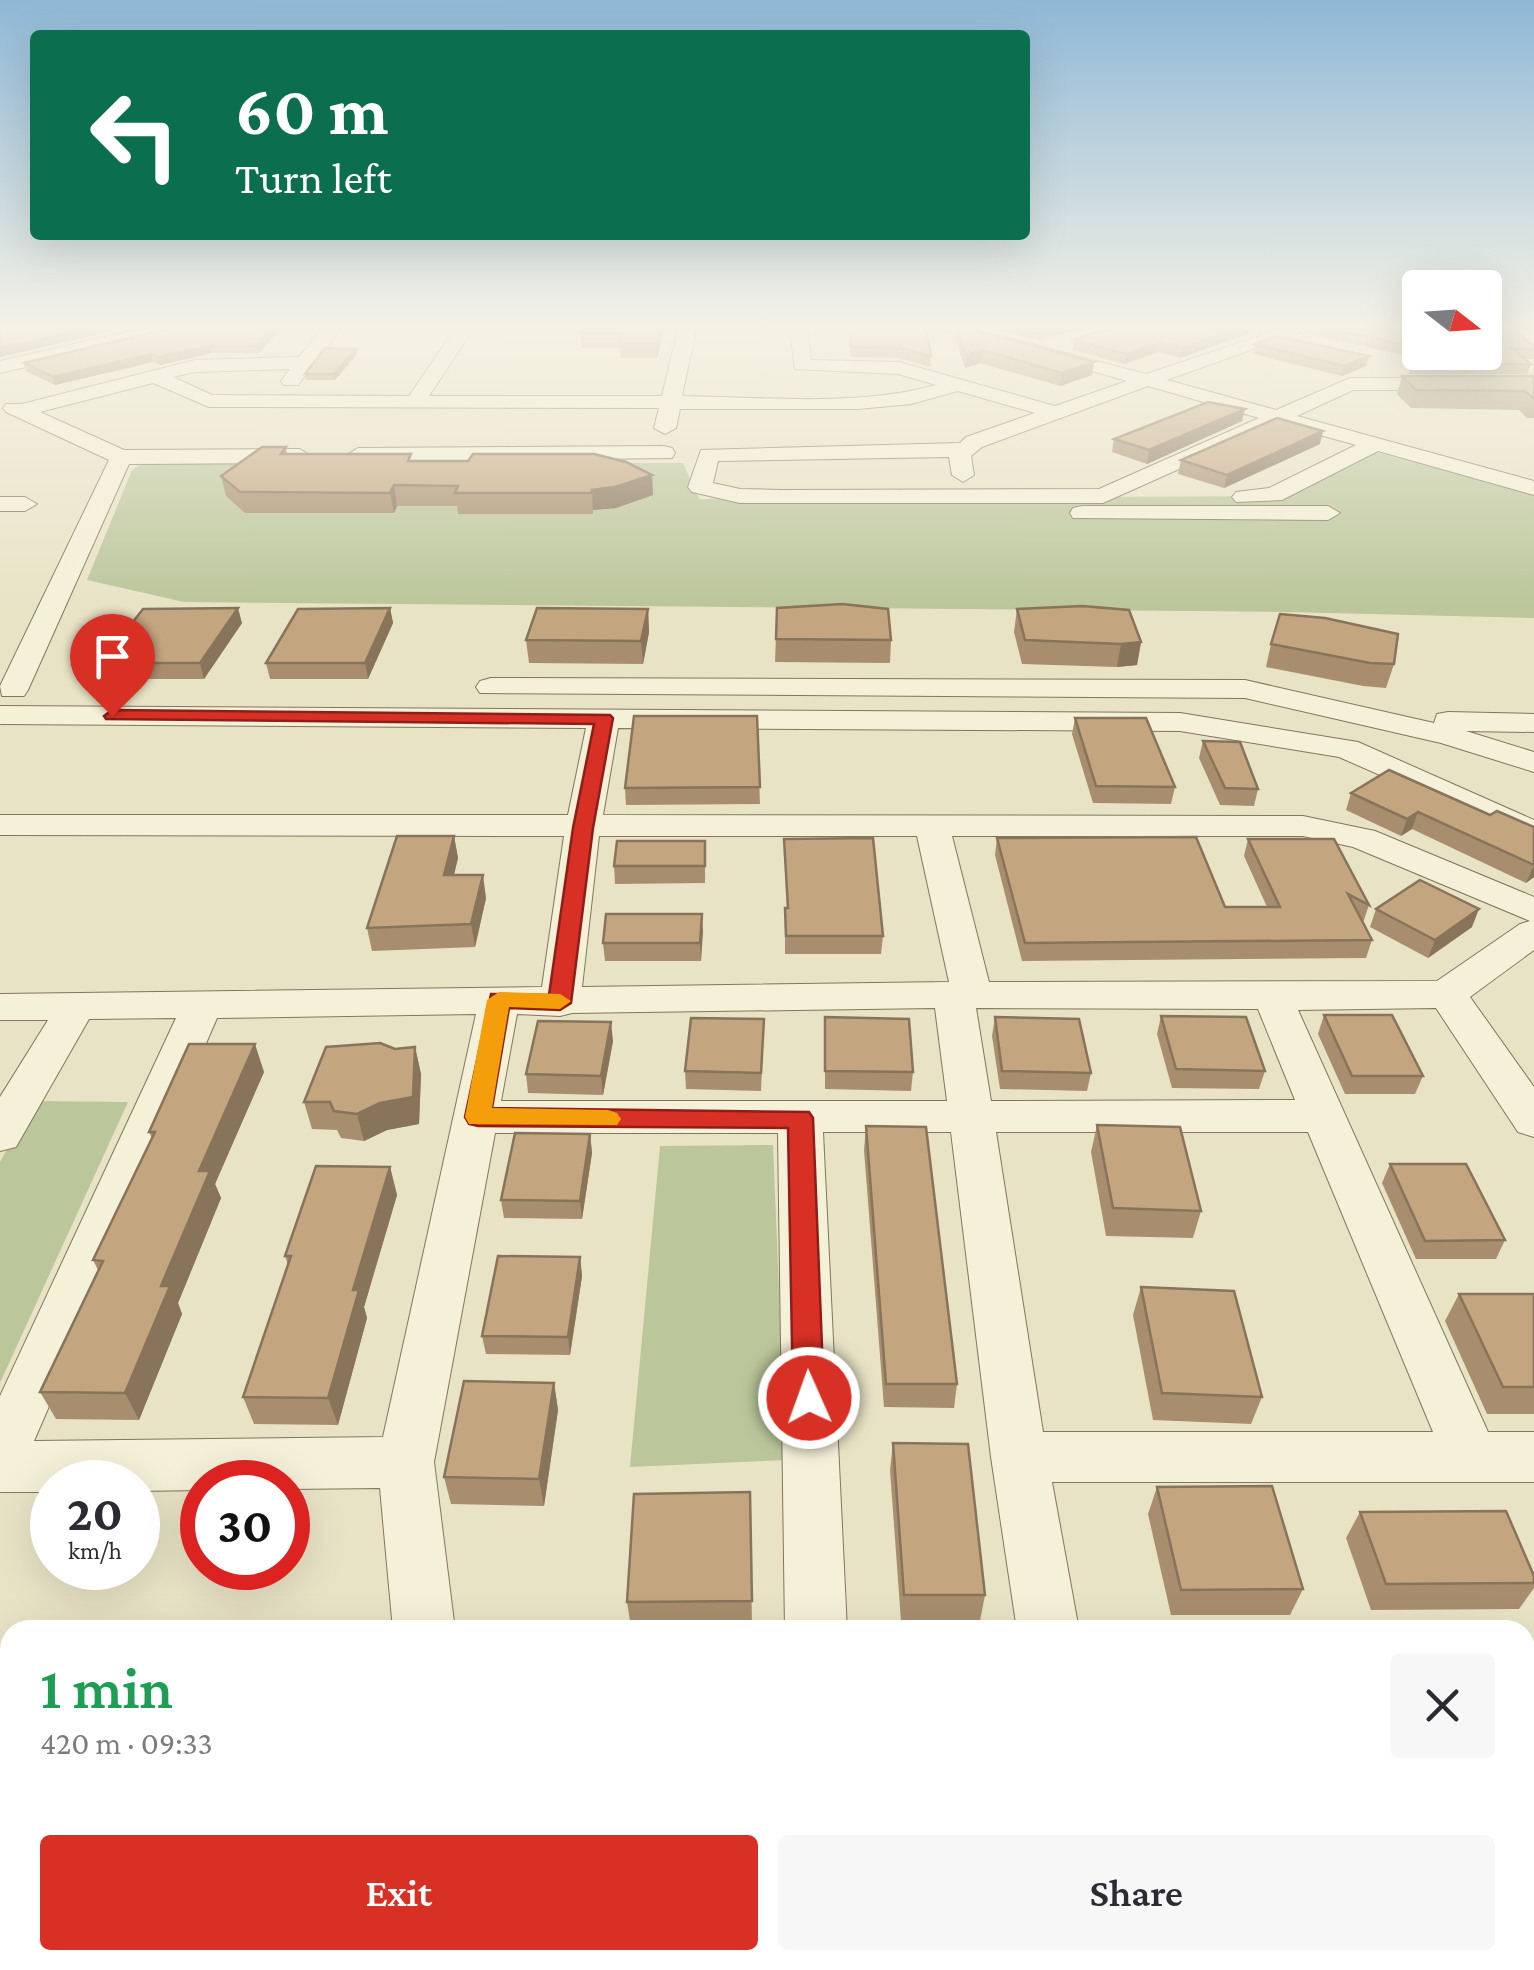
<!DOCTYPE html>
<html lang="en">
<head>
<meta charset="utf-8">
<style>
	:root { --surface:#fff; --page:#f7f7f7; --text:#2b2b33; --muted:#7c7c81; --accent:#d93025 }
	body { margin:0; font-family:"Crimson Pro",serif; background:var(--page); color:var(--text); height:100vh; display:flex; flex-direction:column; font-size:38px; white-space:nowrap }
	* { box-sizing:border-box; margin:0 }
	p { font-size:32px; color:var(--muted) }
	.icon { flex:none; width:55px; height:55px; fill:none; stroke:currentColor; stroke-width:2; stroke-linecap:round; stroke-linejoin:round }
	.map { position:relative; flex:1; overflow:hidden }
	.details { position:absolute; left:0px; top:1620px; width:1535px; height:350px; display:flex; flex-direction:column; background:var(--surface); border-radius:30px 30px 0 0; box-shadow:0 10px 40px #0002 }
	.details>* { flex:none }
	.guide { position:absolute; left:30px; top:30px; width:1000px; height:210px; border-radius:10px; box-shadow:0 10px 40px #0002; background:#0b6e4f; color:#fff; overflow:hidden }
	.needle { width:65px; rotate:107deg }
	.controls { position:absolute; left:1402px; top:270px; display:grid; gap:20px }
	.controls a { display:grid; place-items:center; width:100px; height:100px; border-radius:10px; background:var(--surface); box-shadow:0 10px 40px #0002; font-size:50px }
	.speed { position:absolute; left:30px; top:1460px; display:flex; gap:20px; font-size:50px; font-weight:700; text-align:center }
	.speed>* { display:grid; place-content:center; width:130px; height:130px; border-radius:50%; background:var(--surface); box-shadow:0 10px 40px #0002; line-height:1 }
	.speed small { font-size:25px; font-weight:400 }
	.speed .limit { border:15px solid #d22; background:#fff; color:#111 }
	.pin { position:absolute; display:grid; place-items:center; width:85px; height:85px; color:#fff; margin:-102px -42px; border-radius:50% 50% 50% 0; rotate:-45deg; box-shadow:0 0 10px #0007 }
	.pin .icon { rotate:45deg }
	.me { position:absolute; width:110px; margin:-55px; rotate:358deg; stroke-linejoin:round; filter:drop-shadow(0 0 8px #0008) }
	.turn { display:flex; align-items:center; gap:35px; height:210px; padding:0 40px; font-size:45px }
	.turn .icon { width:130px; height:130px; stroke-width:2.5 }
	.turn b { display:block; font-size:70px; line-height:85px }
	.round { display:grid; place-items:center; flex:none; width:105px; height:105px; border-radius:10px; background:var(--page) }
	.overview { display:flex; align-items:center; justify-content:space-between; height:170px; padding:0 40px }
	h1 { font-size:60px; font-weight:600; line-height:75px; color:#1e9e55 }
	.button { display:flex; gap:20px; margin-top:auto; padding:20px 40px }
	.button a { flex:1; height:115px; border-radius:10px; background:var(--accent); color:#fff; font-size:40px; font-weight:600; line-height:115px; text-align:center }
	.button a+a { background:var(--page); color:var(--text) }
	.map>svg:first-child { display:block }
</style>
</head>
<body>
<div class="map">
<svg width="1534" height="1970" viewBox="0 0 1534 1970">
	<rect width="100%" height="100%" fill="#e9e3c6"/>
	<g fill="#bbc69b">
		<path d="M1376 452 1534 495V618L1286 612 184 602 87 580 132 470 146 462 683 463 699 499 1291 496Z"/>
		<path d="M34 1101 128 1102 0 1383V1162Z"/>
		<path d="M773 1145 786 1460 630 1467 660 1146Z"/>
	</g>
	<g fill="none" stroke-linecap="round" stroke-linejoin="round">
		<g stroke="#82765e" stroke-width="2">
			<g id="minor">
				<path d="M139 329H171L168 333 0 373V361Z"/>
				<path d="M322 329H340L298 385H284L281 381 290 369 195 372 173 377 212 395 409 396 455 329H473L429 396H662L678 329H696L682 396C765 397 856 407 936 385L898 374 795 369 790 329H808L811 360 899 362 1055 406 1127 381 942 329H974L1146 374 1281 329H1309L1167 380 1276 410 1350 378H1534V390H1353L1297 416 1534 481V495L1378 451 1282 500 1236 502 1232 497 1236 492 1269 488 1356 445 1280 424 1103 503H740L692 492 688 487 701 450 960 443 966 437 1035 413 958 391 911 404 858 409H680L676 428 665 434 654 428 659 408 209 407 153 383 40 412 124 450 300 449 311 456 300 463 129 464 28 690 24 696H2L0 686 109 460 6 412 3 408 6 404H22L195 360 299 357ZM1148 386 1259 418 1099 489 782 490 740 489 713 483 718 461 949 457 952 475 963 482 974 475 971 456 982 447Z"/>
				<path d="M1506 329H1526L1534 335V350Z"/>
				<path d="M664 446 672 448 675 453 672 458 358 462 347 455 358 448Z"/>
				<path d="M0 497H25L37 504 25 511H0Z"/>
				<path d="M1082 506H1328L1340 513 1328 520 1073 518 1070 513 1073 508Z"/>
				<path d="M491 678 1245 680 1434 723 1437 714 1448 712 1534 714V732L1466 731 1534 752V772L1441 743 1245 698 480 693 476 687 480 681Z"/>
				<path d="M0 706 1180 713 1358 742 1534 820V843L1339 757 1180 731 618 728 603 815 1303 816 1375 831 1534 897V950L1470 997 1534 1087V1137L1518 1132 1436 1008 1298 1010 1488 1432H1534V1482H1052L1079 1630H1017L991 1457 951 1132H823L847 1630H785L778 1133H495L434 1462 455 1630H393L380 1488 288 1489V1482H202V1490L138 1491V1482H52V1492H0V1396L176 1018 89 1019 16 1147 0 1151V1097L48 1020H0V994L542 987 564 836 0 835V815H568L586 728 0 724ZM599 836H917L949 982 582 987ZM952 836H1303L1353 847 1530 921 1520 924 1437 981 989 982ZM935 1008 947 1101H501L517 1014 560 1016 572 1013ZM976 1008 1258 1009 1295 1100 991 1101ZM476 1014 383 1437 34 1441 217 1018ZM996 1132H1308L1433 1432H1043Z"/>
				<rect x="1525" y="1660" width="9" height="64"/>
				<path d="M348 1960H420L419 1970H345Z"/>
				<path d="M669 1960H741L742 1970H668Z"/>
				<path d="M1202 1960H1274L1278 1970H1204Z"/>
			</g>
		</g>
		<use href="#minor" fill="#f5f0d8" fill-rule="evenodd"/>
	</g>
	<g fill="#a88e6e">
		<path d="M167 329H282L258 353H211L160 365 153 362 55 385 26 371 24 363Z"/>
		<path d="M664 329 657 358H621L620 348H581L580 333Z"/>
		<path d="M849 329H926L931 356 930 367 899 358 851 357Z"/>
		<path d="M956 329H972L1094 362 1092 375 1060 386 980 363 965 368 955 337Z"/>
		<path d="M991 329H1081L1039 340Z"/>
		<path d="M1108 329H1261L1180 358 1158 352 1124 364 1073 350 1074 340Z"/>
		<path d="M1308 329H1420L1534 346V359H1524L1531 364 1527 374H1409L1412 364 1415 362 1409 356 1307 334Z"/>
		<path d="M1255 344 1369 356 1366 366 1342 376 1253 354Z"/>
		<path d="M357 354 335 380H306L305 374Z"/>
		<path d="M1402 376H1534V418H1527L1519 410 1411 408 1397 394Z"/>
		<path d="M1242 421 1147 464 1112 452 1114 439Z"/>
		<path d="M1320 444 1224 488 1178 474 1181 460Z"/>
		<path d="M286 447 287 454 652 475 653 495 616 508 593 510V514H458L457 506H397L394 513H245L226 496 221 476Z"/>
		<path d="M390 608 393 623 368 679H270L266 663Z"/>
		<path d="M777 608 891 640 890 663 775 662Z"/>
		<path d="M648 609 649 632 643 664 529 663 526 640Z"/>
		<path d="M1017 609 1141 642 1137 665 1117 667 1022 664 1014 632Z"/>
		<path d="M242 623 204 679H106L101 663Z"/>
		<path d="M1271 644 1394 664 1386 688 1363 686 1266 667Z"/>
		<path d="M757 716 760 804 626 805 625 788Z"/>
		<path d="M1075 718 1175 787 1171 804 1093 803 1072 734Z"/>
		<path d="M1203 741 1258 789 1254 806 1220 805 1199 758Z"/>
		<path d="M1351 793 1490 815 1534 827V877L1526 883 1412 829 1401 836 1346 810Z"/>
		<path d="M454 836 458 858 454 875 486 898 475 947 372 951 367 928Z"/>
		<path d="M997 838 1225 907H1267L1244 856 1248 839 1369 905 1363 923 1372 940 1366 958 1022 961 995 855Z"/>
		<path d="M784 839 883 936 881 954H785V908H787Z"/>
		<path d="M705 841V883L615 884 614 866Z"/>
		<path d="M1376 909 1472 927 1428 958 1370 927Z"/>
		<path d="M702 914 701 961H605L603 943Z"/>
		<path d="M1324 1015 1423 1076 1415 1094H1345L1318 1034Z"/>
		<path d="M1161 1016 1265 1071 1259 1089 1172 1088 1157 1034Z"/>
		<path d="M825 1017 913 1072 911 1091 825 1089Z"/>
		<path d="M995 1017 1091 1073 1087 1091 1000 1089 992 1036Z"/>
		<path d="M764 1019 761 1091 686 1089 685 1071Z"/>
		<path d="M613 1041 603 1095 528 1093 526 1074Z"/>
		<path d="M415 1047 421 1074 419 1124 387 1130 364 1141 341 1138 337 1130 312 1129 304 1102 395 1049Z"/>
		<path d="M264 1072 215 1184 221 1198 178 1303 182 1314 139 1420 56 1419 40 1392 98 1270 93 1260 152 1138 149 1132Z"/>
		<path d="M1097 1125 1201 1211 1193 1238 1106 1236 1091 1152Z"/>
		<path d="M866 1126 957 1384 954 1408 884 1407 864 1150Z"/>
		<path d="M590 1134 592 1153 582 1219 504 1218 501 1200Z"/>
		<path d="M1390 1164 1505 1240 1496 1259H1416L1382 1183Z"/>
		<path d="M390 1167 397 1195 364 1307 367 1318 338 1425 254 1424 243 1397 288 1265 285 1256Z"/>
		<path d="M580 1257 582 1276 570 1355 486 1354 482 1336Z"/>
		<path d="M1141 1287 1262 1397 1251 1424 1153 1420 1133 1315Z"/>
		<path d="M1459 1294H1534V1414H1487L1445 1321Z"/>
		<path d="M554 1383 558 1410 544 1506 451 1504 444 1477Z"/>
		<path d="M893 1443 985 1595 980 1621H901L890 1470Z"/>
		<path d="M1157 1487 1303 1589 1290 1615H1171L1148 1514Z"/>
		<path d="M750 1492 752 1626 631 1628 627 1602Z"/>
		<path d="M1360 1512 1534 1576V1588L1519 1609 1371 1610 1346 1538Z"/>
		<path d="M1525 1765H1534V1920L1526 1919 1525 1918Z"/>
	</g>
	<g fill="#88745a">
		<path d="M87 329H122L0 357V348Z"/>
		<path d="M273 329H282L258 353 256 346Z"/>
		<path d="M660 329H664L657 358 656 343Z"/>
		<path d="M1061 329H1081L1039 340 1040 334Z"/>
		<path d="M1237 329H1261L1180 358 1182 348Z"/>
		<path d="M1160 343 1158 352 1124 364 1126 354Z"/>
		<path d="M209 346 211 353 160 365 158 357Z"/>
		<path d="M356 349 357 354 335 380 334 374Z"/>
		<path d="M982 350 980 363 965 368 966 355Z"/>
		<path d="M151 354 153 362 55 385 53 377Z"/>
		<path d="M1369 356 1366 366 1342 376 1344 366Z"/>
		<path d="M1094 362 1092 375 1060 386 1062 373Z"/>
		<path d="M1245 409 1242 421 1147 464 1149 450Z"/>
		<path d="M1323 431 1320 444 1224 488 1227 475Z"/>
		<path d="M652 475 653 495 616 508 593 510V514L592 490Z"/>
		<path d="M394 485 397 506 394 513 390 493Z"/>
		<path d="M238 608 242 623 204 679 200 663Z"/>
		<path d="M390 608 393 623 368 679 365 663Z"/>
		<path d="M648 609 649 632 643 664 641 641Z"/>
		<path d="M1141 642 1137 665 1117 667 1121 644Z"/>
		<path d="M1418 812 1412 829 1401 836 1407 819Z"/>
		<path d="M454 836 458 858 448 898 444 875Z"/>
		<path d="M1534 865V877L1526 883Z"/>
		<path d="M483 875 486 898 475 947 471 924Z"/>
		<path d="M1479 909 1472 927 1428 958 1435 940Z"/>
		<path d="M702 914 703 932 701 961 700 943Z"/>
		<path d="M611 1022 613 1041 603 1095 601 1076Z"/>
		<path d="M255 1044 264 1072 215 1184 221 1198 178 1303 182 1314 139 1420 125 1393 199 1171Z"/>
		<path d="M415 1047 421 1074 419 1124 387 1130 364 1141 357 1114Z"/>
		<path d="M590 1134 592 1153 582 1219 580 1201Z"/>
		<path d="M390 1167 397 1195 364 1307 367 1318 338 1425 328 1398 353 1290Z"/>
		<path d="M580 1257 582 1276 570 1355 568 1337Z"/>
		<path d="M554 1383 558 1410 544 1506 539 1479Z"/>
		<path d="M136 1960H160L157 1970H133Z"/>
		<path d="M569 1960H577L576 1970H568Z"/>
	</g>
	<g fill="#c3a580" stroke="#88745a" stroke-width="2.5">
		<path d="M0 329H87L0 348Z"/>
		<path d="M167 329H273L256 346H209L158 357 151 354 53 377 24 363Z"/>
		<path d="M581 329H660L656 343H620L623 333H580Z"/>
		<path d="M850 329H926L931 356 900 348 851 347Z"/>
		<path d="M957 329H972L1094 362 1062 373 982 350 966 355Z"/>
		<path d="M1016 329H1061L1040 334Z"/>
		<path d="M1108 329H1237L1182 348 1160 343 1126 354 1074 340Z"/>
		<path d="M1328 329H1420V352H1485V329H1512L1534 346V349H1512L1531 364H1412L1423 356 1412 346Z"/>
		<path d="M1277 336 1369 356 1344 366 1255 344Z"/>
		<path d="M325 348 356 349 334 374H305Z"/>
		<path d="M1402 376H1534V399L1525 391 1416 390Z"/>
		<path d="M1208 402 1245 409 1149 450 1114 439Z"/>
		<path d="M1277 418 1323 431 1227 475 1181 460Z"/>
		<path d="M262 447H286L281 454H411L408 461H468L473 454H594L626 462 652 475 615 487 592 490 591 493H455L458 486 394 485 390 493 240 492 221 476Z"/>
		<path d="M842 604 888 609 891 640 776 639 777 608Z"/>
		<path d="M1082 606 1129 610 1141 642 1121 644 1025 640 1017 609Z"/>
		<path d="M238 608 200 663H101L143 609Z"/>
		<path d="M390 608 365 663H266L298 609Z"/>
		<path d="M537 608 648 609 641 641 526 640Z"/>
		<path d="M1280 614 1325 618 1398 634 1394 664 1370 663 1271 644Z"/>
		<path d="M634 716H757L760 787 625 788Z"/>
		<path d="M1075 718H1146L1175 787 1096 786Z"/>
		<path d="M1203 741 1240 742 1258 789 1225 788Z"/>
		<path d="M1389 770 1490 815 1497 811 1534 827V865L1418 812 1407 819 1351 793Z"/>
		<path d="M397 836H454L444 875H483L471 924 367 928Z"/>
		<path d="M1196 837 1225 907H1280L1248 839H1334L1369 905 1348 894 1372 940 1025 943 997 838Z"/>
		<path d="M873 838 883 936H786L785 908H788L784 839Z"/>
		<path d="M617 841H705V866H614Z"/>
		<path d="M1420 880 1479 909 1435 940 1376 909Z"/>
		<path d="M606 914H702L700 943H603Z"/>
		<path d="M1324 1015H1392L1423 1076H1352Z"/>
		<path d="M1161 1016 1246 1017 1265 1071 1176 1069Z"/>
		<path d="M825 1017 909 1019 913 1072 825 1071Z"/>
		<path d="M995 1017 1079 1019 1091 1073 1002 1071Z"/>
		<path d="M691 1018 764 1019 761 1073 685 1071Z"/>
		<path d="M538 1021 611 1022 601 1076 526 1074Z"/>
		<path d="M380 1043 395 1049 415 1047 413 1097 380 1103 357 1114 334 1111 330 1102H304L326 1047Z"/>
		<path d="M189 1044H255L199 1171H210L161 1286H170L125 1393 40 1392 103 1261 93 1260 155 1132H149Z"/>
		<path d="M1097 1125 1180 1127 1201 1211 1113 1208Z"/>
		<path d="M866 1126 926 1127 957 1384H886Z"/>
		<path d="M515 1133 590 1134 580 1201 501 1200Z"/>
		<path d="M1390 1164H1466L1505 1240 1425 1241Z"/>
		<path d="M316 1166 390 1167 353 1290H359L328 1398 243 1397 291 1256H285Z"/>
		<path d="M498 1256 580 1257 568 1337 482 1336Z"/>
		<path d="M1141 1287 1234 1291 1262 1397 1162 1393Z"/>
		<path d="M1459 1294H1534V1387H1503Z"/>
		<path d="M464 1381 554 1383 539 1479 444 1477Z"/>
		<path d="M893 1443 968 1444 985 1595H904Z"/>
		<path d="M1272 1486 1303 1589 1181 1590 1157 1487Z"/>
		<path d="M750 1492 752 1601 627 1602 634 1494Z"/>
		<path d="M1506 1511 1534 1576V1583L1386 1584 1360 1512Z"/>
		<path d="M1525 1765H1534V1860L1525 1835Z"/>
		<path d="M0 1799H10V1960H136L133 1970H0Z"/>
		<path d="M458 1960H569L568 1970H456Z"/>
	</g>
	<linearGradient id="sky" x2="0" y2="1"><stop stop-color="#8eb8d6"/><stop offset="0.54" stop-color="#f5f2e5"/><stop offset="1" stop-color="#f5f2e5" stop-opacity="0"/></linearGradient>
	<rect width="1534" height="605" fill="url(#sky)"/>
	<path fill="#d93025" stroke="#8d1f18" stroke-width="2.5" d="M112 710 610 715 613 718 593 828 571 1003 560 1010 509 1008 492 1108 809 1112 813 1118 824 1398 820 1408 809 1412 798 1408 793 1398 788 1128 478 1126 469 1124 465 1117 491 994 549 995 573 828 594 724 106 719 104 716Z"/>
	<path fill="#f59e0b" d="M499 992 560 994 571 1001 560 1009 509 1007 492 1108 608 1110 617 1113 621 1119 617 1125 469 1124 465 1117 487 1000Z"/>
</svg>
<div class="controls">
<a><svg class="needle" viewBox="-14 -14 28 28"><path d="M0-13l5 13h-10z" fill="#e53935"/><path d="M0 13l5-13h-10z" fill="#7c7c81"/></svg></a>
</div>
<div class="speed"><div>20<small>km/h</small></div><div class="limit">30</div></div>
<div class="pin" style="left:112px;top:716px;background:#d93025"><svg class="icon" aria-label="arrive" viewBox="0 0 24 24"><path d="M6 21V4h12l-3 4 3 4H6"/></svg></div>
<svg class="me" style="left:809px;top:1398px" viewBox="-20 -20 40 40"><circle r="17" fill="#d93025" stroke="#fff" stroke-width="3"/><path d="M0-11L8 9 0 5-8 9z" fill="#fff"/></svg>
<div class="guide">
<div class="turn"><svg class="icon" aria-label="left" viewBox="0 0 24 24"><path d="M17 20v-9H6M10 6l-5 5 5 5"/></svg><div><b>60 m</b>Turn left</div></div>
</div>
<section class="details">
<div class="overview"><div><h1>1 min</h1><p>420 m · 09:33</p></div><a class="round"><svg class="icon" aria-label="close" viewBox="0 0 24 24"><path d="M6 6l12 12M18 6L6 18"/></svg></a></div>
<div class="button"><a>Exit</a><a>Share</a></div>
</section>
</div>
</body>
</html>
